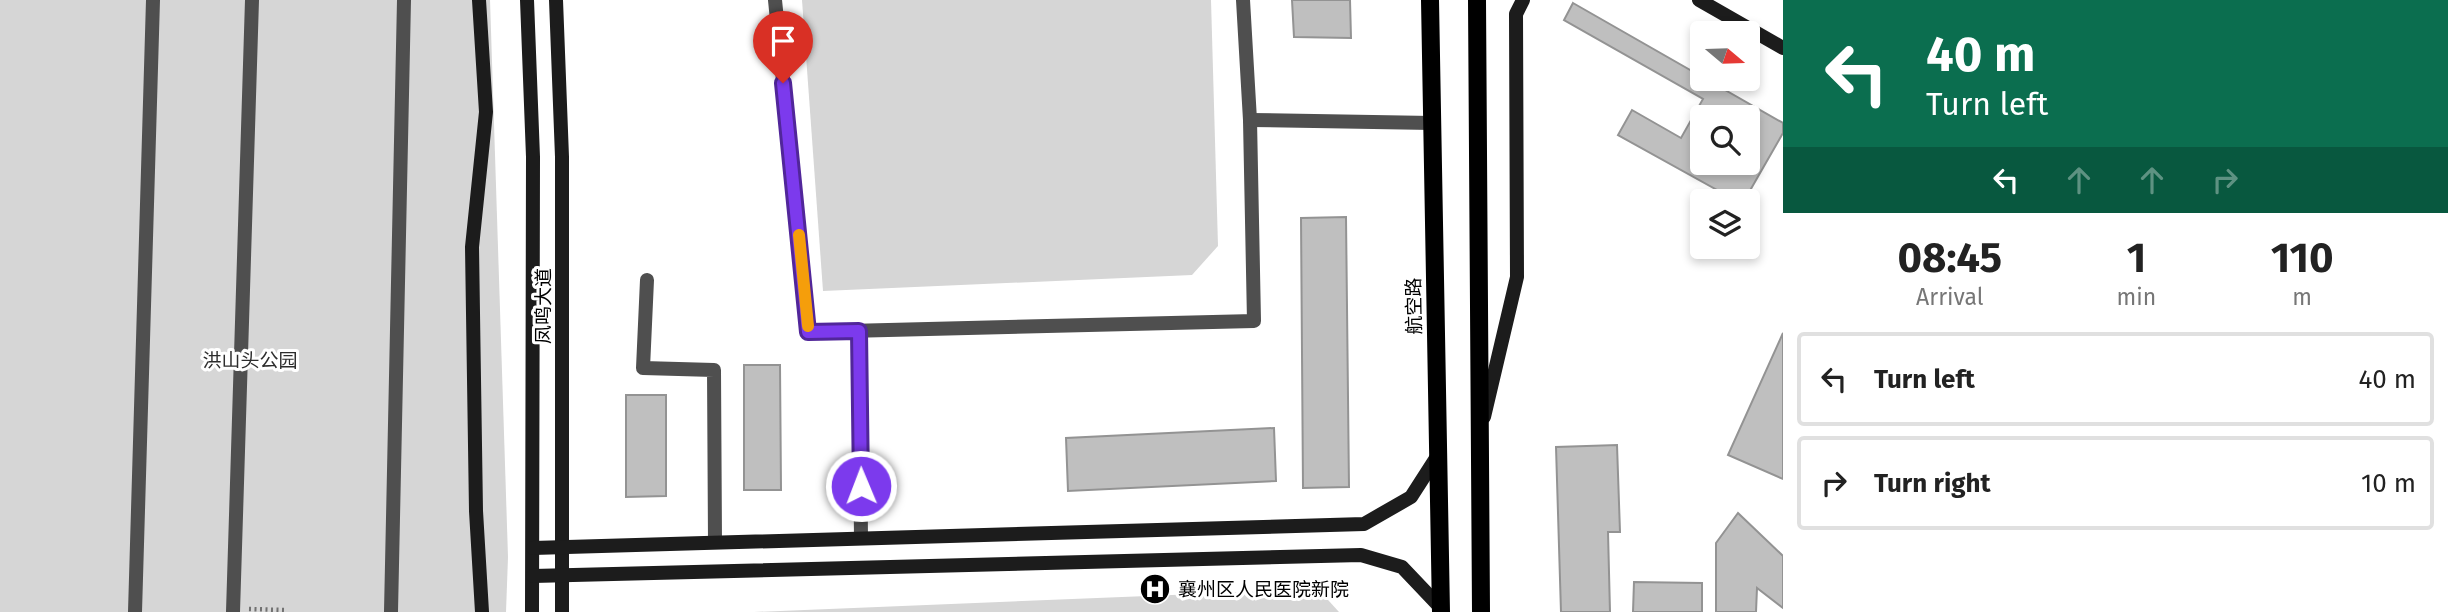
<!DOCTYPE html>
<html lang="en">
<head>
<meta charset="utf-8">
<style>
	:root { --surface:#fff; --page:#f2f2f2; --text:#222; --muted:#767676; --line:#e0e0e0 }
	body { margin:0; font-family:"Fira Sans","Noto Sans SC",sans-serif; background:var(--page); color:var(--text); height:100vh; display:flex; flex-direction:column; font-size:26px; white-space:nowrap }
	* { box-sizing:border-box; margin:0 }
	p { font-size:23px; color:var(--muted) }
	.icon { flex:none; width:38px; height:38px; fill:none; stroke:currentColor; stroke-width:2; stroke-linecap:round; stroke-linejoin:round }
	.map { position:relative; flex:1; overflow:hidden }
	.panel { display:flex; flex-direction:column; background:var(--surface); width:665px }
	.panel>* { flex:none }
	.hud { background:#0b6e4f; color:#fff; overflow:hidden }
	.needle { width:46px; rotate:109deg }
	.controls { position:absolute; left:1690px; top:21px; display:grid; gap:14px }
	.controls a { display:grid; place-items:center; width:70px; height:70px; border-radius:7px; background:var(--surface); box-shadow:0 4px 10px #0003; font-size:35px }
	.pin { position:absolute; display:grid; place-items:center; width:60px; height:60px; color:#fff; margin:-72px -30px; border-radius:50% 50% 50% 0; rotate:-45deg; box-shadow:0 0 7px #0007 }
	.pin .icon { rotate:45deg }
	.me { position:absolute; width:77px; margin:-38px; rotate:359deg; stroke-linejoin:round; filter:drop-shadow(0 0 5px #0008) }
	.turn { display:flex; align-items:center; gap:24px; height:147px; padding:0 28px; font-size:32px }
	.turn .icon { width:91px; height:91px; stroke-width:2.5 }
	.turn b { display:block; font-size:49px; line-height:60px }
	.lanes { display:flex; align-items:center; height:66px; padding:0 28px; background:#0003; justify-content:center; gap:35px; direction:ltr }
	.lanes .off { opacity:.35 }
	.eta { display:flex; justify-content:space-evenly; align-items:center; height:119px; text-align:center }
	.eta b { font-size:42px; font-weight:700; line-height:49px }
	ul { padding:0; list-style:none }
	li { display:flex; align-items:center; gap:21px; height:94px; margin:0 14px 10px; padding:0 14px; border:4px solid var(--line); border-radius:7px }
	li div { flex:1 }
	li b { display:block; font-size:26px }
	li em { font-style:normal }
	main { display:flex; flex:1; min-height:0 }
	.map>svg:first-child { display:block }
</style>
</head>
<body>
<main>
<div class="map">
<svg width="1783" height="612" viewBox="0 0 1783 612">
	<rect width="100%" height="100%" fill="#fff"/>
	<g fill="#d6d6d6">
		<path d="M0 0H490L508 557 506 612H0Z"/>
		<path d="M802 0H1211L1218 246 1192 275 823 291Z"/>
		<path d="M1318 589 1339 612H754Z"/>
	</g>
	<g fill="#bfbfbf" stroke="#939393" stroke-width="2" fill-rule="evenodd">
		<path d="M1292 0H1350L1351 38 1294 37Z"/>
		<path d="M1573 3 1783 123V133L1744 201H1737L1618 135 1632 110 1681 138 1703 99 1564 20ZM1703 117H1748V163H1703Z"/>
		<path d="M1346 217 1349 487 1303 488 1301 218Z"/>
		<path d="M1783 333V479L1728 455Z"/>
		<path d="M744 365H780L781 490H744Z"/>
		<path d="M626 395H666V496L626 497Z"/>
		<path d="M1274 428 1276 481 1068 491 1066 438Z"/>
		<path d="M1617 445 1620 532H1608L1610 612H1561L1556 447Z"/>
		<path d="M1738 513 1783 556V608L1757 588 1756 612H1716V543Z"/>
		<path d="M1634 582 1702 583V612H1633Z"/>
	</g>
	<g fill="none" stroke-linecap="round" stroke-linejoin="round">
		<path stroke="#717171" stroke-width="4.5" stroke-dasharray="2 3.5" stroke-linecap="butt" d="M249 609 284 610"/>
		<g stroke="#4f4f4f" stroke-width="14">
			<path d="M775 0 808 332 1254 321 1250 120 1243 0"/>
			<path d="M1250 120 1432 123"/>
			<path d="M647 280 643 368 714 370 715 542"/>
			<path d="M859 331 861 538"/>
			<path d="M233 612 252 0"/>
			<path d="M391 612 404 0"/>
		</g>
		<path stroke="#4f4f4f" stroke-width="14" d="M135 612 153 0"/>
		<g stroke="#1c1c1c" stroke-width="14">
			<path d="M479 0 486 112 472 247 476 511 482 612"/>
			<path d="M527 0 533 157 532 612"/>
			<path d="M556 0 562 157V612"/>
			<path d="M1699 0 1783 48"/>
			<path d="M1484 417 1517 277 1516 14 1523 0"/>
			<path d="M533 548 1364 524 1411 497 1438 455"/>
			<path d="M533 576 1361 555 1402 567 1441 608"/>
		</g>
		<g stroke="#000" stroke-width="18">
			<path d="M1430 0 1441 612"/>
			<path d="M1477 0 1481 612"/>
		</g>
	</g>
	<g fill="none" stroke-linecap="round" stroke-linejoin="round">
		<g stroke="#51269a" stroke-width="18">
			<path id="route" d="M783 83 808 332 859 331 861 486"/>
		</g>
		<use href="#route" stroke="#7c3aed" stroke-width="12"/>
		<path stroke="#f59e0b" stroke-width="12" d="M799 235 808 326"/>
	</g>
	<defs>
		<g id="hospital-disc" transform="scale(1.575)"><circle r="9.5" fill="#000" stroke="#fff"/><path d="M-5-5h3v3.5h4V-5h3V5h-3V1.5h-4V5h-3Z" fill="#fff"/></g>
	</defs>
	<g fill-rule="evenodd">
		<use href="#hospital-disc" x="1155" y="589"/>
	</g>
	<g text-anchor="middle" dominant-baseline="central" stroke-width="6" stroke-linejoin="round" paint-order="stroke">
		<g font-size="19" fill="#000" stroke="#fff">
			<text transform="translate(543 306) rotate(-90)">凤鸣大道</text>
			<text transform="translate(1414 306) rotate(-91)">航空路</text>
		</g>
		<g font-size="19" fill="#2d2d2d" stroke="#fff">
			<text x="250" y="360">洪山头公园</text>
		</g>
		<g font-size="19" fill="#000" stroke="#fff" text-anchor="start">
			<text x="1178" y="589">襄州区人民医院新院</text>
		</g>
	</g>
</svg>
<div class="controls">
<a><svg class="needle" viewBox="-14 -14 28 28"><path d="M0-13l5 13h-10z" fill="#e53935"/><path d="M0 13l5-13h-10z" fill="#767676"/></svg></a>
<a><svg class="icon" aria-label="search" viewBox="0 0 24 24"><circle cx="10" cy="10" r="6"/><path d="M15 15l6 6"/></svg></a>
<a><svg class="icon" aria-label="layers" viewBox="0 0 24 24"><path d="M12 4l9 5-9 5-9-5zM3 14l9 5 9-5"/></svg></a>
</div>
<div class="pin" style="left:783px;top:83px;background:#d93025"><svg class="icon" aria-label="arrive" viewBox="0 0 24 24"><path d="M6 21V4h12l-3 4 3 4H6"/></svg></div>
<svg class="me" style="left:861px;top:486px" viewBox="-20 -20 40 40"><circle r="17" fill="#7c3aed" stroke="#fff" stroke-width="3"/><path d="M0-11L8 9 0 5-8 9z" fill="#fff"/></svg>
</div>
<section class="panel">
<div class="hud">
<div class="turn"><svg class="icon" aria-label="left" viewBox="0 0 24 24"><path d="M17 20v-9H6M10 6l-5 5 5 5"/></svg><div><b>40 m</b>Turn left</div></div>
<div class="lanes"><svg class="icon" aria-label="left" viewBox="0 0 24 24"><path d="M17 20v-9H6M10 6l-5 5 5 5"/></svg><svg class="icon off" aria-label="ahead" viewBox="0 0 24 24"><path d="M12 20V5M6 11l6-6 6 6"/></svg><svg class="icon off" aria-label="ahead" viewBox="0 0 24 24"><path d="M12 20V5M6 11l6-6 6 6"/></svg><svg class="icon off" aria-label="right" viewBox="0 0 24 24"><path d="M7 20v-9h11M14 6l5 5-5 5"/></svg></div>
</div>
<div class="eta">
<div><b>08:45</b><p>Arrival</p></div>
<div><b>1</b><p>min</p></div>
<div><b>110</b><p>m</p></div>
</div>
<ul>
<li><svg class="icon" aria-label="left" viewBox="0 0 24 24"><path d="M17 20v-9H6M10 6l-5 5 5 5"/></svg><div><b>Turn left</b></div><em>40 m</em></li>
<li><svg class="icon" aria-label="right" viewBox="0 0 24 24"><path d="M7 20v-9h11M14 6l5 5-5 5"/></svg><div><b>Turn right</b></div><em>10 m</em></li>
</ul>
</section>
</main>
</body>
</html>
